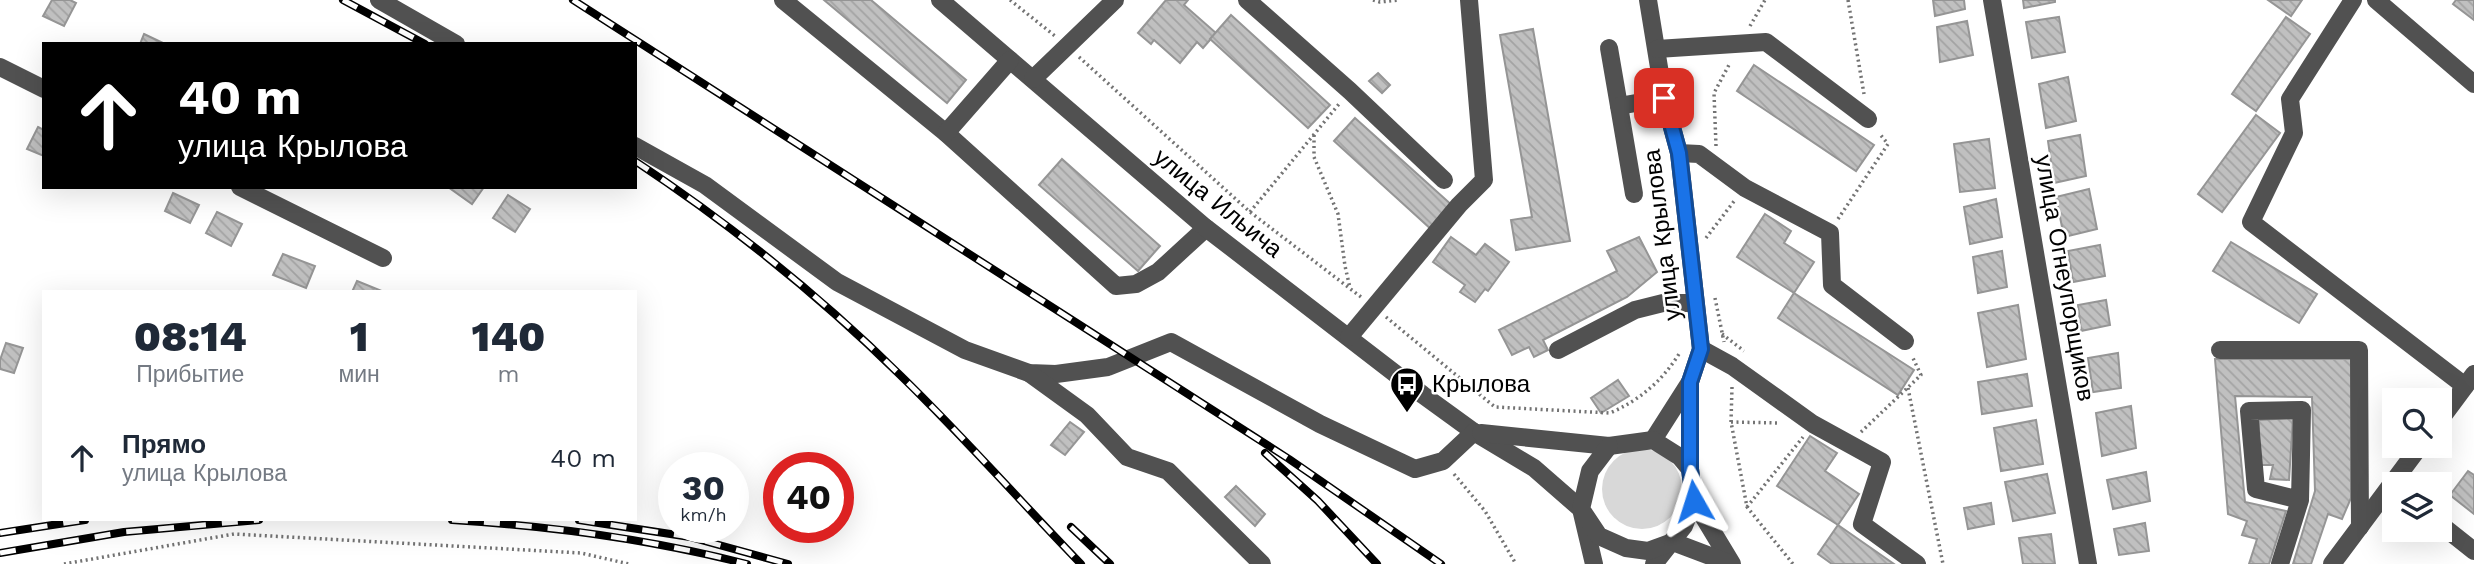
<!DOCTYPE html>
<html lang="ru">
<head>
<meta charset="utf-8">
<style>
	:root { --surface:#fff; --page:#f6f6f7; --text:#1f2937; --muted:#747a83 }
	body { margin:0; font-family:"Work Sans",sans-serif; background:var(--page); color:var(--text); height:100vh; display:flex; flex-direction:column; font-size:26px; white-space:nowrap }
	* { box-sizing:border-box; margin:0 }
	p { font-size:23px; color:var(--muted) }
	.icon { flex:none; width:38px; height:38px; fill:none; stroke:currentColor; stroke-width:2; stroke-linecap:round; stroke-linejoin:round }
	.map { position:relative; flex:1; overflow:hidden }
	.side { position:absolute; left:42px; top:290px; width:595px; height:231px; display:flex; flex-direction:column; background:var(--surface); border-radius:0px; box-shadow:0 7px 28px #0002 }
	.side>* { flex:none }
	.top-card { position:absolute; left:42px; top:42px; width:595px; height:147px; border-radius:0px; box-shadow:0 7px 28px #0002; background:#000; color:#fff; overflow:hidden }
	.fabs { position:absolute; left:2382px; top:388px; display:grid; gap:14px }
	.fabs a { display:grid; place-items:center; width:70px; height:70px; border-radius:0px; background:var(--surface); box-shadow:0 7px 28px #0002; font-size:35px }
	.speed { position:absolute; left:658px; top:452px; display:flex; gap:14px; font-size:35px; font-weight:700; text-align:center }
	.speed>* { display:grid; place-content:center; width:91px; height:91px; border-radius:50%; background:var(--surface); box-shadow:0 7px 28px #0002; line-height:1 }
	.speed small { font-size:18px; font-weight:400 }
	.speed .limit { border:10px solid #d22; background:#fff; color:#111 }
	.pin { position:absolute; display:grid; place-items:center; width:60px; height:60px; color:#fff; margin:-30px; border-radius:14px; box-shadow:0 4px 10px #0006 }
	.me { position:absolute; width:77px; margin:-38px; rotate:354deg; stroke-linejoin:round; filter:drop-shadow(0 0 5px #0008) }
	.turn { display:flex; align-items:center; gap:24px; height:147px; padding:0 21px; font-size:32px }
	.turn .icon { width:91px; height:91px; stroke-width:2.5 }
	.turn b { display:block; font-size:49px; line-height:60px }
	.eta { display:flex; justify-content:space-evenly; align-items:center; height:119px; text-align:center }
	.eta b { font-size:42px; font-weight:800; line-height:49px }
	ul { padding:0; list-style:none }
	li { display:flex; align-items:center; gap:21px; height:98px; padding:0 21px }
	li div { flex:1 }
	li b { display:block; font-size:26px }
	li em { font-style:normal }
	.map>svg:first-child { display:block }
</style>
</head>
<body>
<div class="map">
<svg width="2474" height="564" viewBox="0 0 2474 564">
	<defs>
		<pattern id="building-back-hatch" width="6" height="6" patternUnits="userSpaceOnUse" patternTransform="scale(1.75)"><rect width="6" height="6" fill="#c0c0c0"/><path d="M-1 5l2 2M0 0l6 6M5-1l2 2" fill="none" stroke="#a3a3a3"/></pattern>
	</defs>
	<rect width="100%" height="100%" fill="#fff"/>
	<circle fill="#d8d8d8" cx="1642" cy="489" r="40"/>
	<g fill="url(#building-back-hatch)" stroke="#959595" stroke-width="2">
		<path d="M52 0H70L76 3 64 26 43 16Z"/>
		<path d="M824 0H871L966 80 947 103Z"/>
		<path d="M1166 0H1188L1184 5 1216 33 1203 48 1197 42 1180 63 1154 40 1151 44 1138 33Z"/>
		<path d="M1933 0H1964L1965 9 1935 16Z"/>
		<path d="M2023 0H2055V2L2024 8Z"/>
		<path d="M2268 0H2302L2291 16Z"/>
		<path d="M2456 0H2474V20L2453 4Z"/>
		<path d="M1231 15 1330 105 1308 128 1210 39Z"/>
		<path d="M2059 17 2065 52 2032 58 2026 22Z"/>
		<path d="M2286 17 2310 34 2256 111 2232 94Z"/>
		<path d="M1967 21 1973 55 1940 62 1937 27Z"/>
		<path d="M1533 29 1570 241 1516 250 1511 220 1532 217 1500 35Z"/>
		<path d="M144 34 165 44H140Z"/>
		<path d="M1754 65 1874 145 1856 171 1737 91Z"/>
		<path d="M1378 73 1390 85 1382 93 1369 81Z"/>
		<path d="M2068 77 2076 121 2046 128 2039 84Z"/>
		<path d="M2256 115 2280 133 2222 212 2198 194Z"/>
		<path d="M1355 118 1454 207 1432 230 1334 141Z"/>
		<path d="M38 127 44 130V156L27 149Z"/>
		<path d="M2080 135 2086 176 2054 183 2048 141Z"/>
		<path d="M1989 139 1995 188 1960 192 1954 144Z"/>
		<path d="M1062 159 1160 246 1138 271 1039 185Z"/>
		<path d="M448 187H484L472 204Z"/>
		<path d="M2089 189 2097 229 2064 237 2056 197Z"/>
		<path d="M173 193 199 205 190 223 165 211Z"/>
		<path d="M508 195 530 209 515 232 493 218Z"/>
		<path d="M1996 199 2002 237 1970 244 1964 207Z"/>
		<path d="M217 212 242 224 231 246 206 233Z"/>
		<path d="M1765 214 1791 231 1784 243 1814 262 1794 293 1737 257Z"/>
		<path d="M1451 237 1476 255 1485 244 1509 262 1488 291 1485 289 1475 302 1460 292 1465 285 1433 262Z"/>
		<path d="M1639 237 1657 272 1627 297 1543 340 1548 350 1534 357 1529 347 1512 355 1499 330 1617 271 1607 251Z"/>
		<path d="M2231 242 2317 294 2299 323 2213 271Z"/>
		<path d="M2100 245 2105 276 2073 282 2068 251Z"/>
		<path d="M2002 251 2007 287 1978 293 1973 257Z"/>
		<path d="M283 254 315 266 306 288 273 275Z"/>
		<path d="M357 281 382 291 381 292H352Z"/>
		<path d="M1794 293 1914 370 1898 395 1778 318Z"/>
		<path d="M2106 300 2110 325 2081 331 2078 305Z"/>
		<path d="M2018 305 2026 359 1987 367 1978 313Z"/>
		<path d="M6 343 23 348 14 373 0 369V360Z"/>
		<path d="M2118 353 2121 388 2093 392 2088 358Z"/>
		<path d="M2215 359H2351V498L2342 519 2328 514 2311 564H2293L2315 491 2312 397 2235 396 2245 502 2286 511 2269 564H2249L2257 539 2242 535 2247 521 2228 514Z"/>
		<path d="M2027 374 2032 406 1982 414 1978 382Z"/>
		<path d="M1618 380 1629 396 1601 413 1591 398Z"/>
		<path d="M2131 406 2136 448 2102 456 2096 413Z"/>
		<path d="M2293 418 2289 480 2270 479 2273 465H2259V420Z"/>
		<path d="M2036 420 2043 464 2001 471 1994 428Z"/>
		<path d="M1070 422 1084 432 1065 455 1051 445Z"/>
		<path d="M1810 436 1837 453 1825 471 1859 494 1838 525 1777 486Z"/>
		<path d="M2468 471 2474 475V514L2450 495Z"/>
		<path d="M2146 472 2150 501 2113 509 2107 480Z"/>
		<path d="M2047 474 2055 513 2013 521 2005 482Z"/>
		<path d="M1236 486 1265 514 1255 526 1225 497Z"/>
		<path d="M1991 503 1994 524 1968 529 1964 508Z"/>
		<path d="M2145 523 2149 551 2119 555 2114 529Z"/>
		<path d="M1838 525 1894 564H1832L1818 554Z"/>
		<path d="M2051 534 2055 564H2023L2019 538Z"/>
	</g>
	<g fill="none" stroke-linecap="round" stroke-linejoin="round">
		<g stroke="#737373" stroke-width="3.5" stroke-dasharray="2 3.5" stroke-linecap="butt">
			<path d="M1010 0 1055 36"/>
			<path d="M1373 0 1380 2 1399 0"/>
			<path d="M1848 0 1864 94"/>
			<path d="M1750 26 1765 0"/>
			<path d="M1079 57 1250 212 1361 297"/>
			<path d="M1314 135V157L1338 214 1345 266 1350 288"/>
			<path d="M1716 146 1714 93 1730 63"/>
			<path d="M1250 212 1339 104"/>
			<path d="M1838 219 1888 144 1879 133"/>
			<path d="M1706 238 1735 200"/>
			<path d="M1715 298 1724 342"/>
			<path d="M1386 317 1495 407 1610 413C1640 400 1662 381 1679 354L1682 355"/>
			<path d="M1722 334 1744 351"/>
			<path d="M1732 387 1731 422 1747 507 1793 564"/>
			<path d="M1908 388 1943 564"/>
			<path d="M1731 422 1779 423"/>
			<path d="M1861 432 1921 375 1912 356"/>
			<path d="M1454 474 1485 511 1516 564"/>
			<path d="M1747 507 1803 437"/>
			<path d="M64 564 234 534 581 553 629 564"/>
		</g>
		<g stroke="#515151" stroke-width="18">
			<path d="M379 0 456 44"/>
			<path d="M783 0 946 133 1116 286 1136 284 1158 272 1206 228"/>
			<path d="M940 0 1206 228 1423 395 1474 432 1534 468 1581 509 1594 564"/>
			<path d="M1247 0 1350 91 1444 180"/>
			<path d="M1648 0 1664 98 1679 153 1701 349 1690 382 1653 440"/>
			<path d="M1992 0 2088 564"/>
			<path d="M2353 0 2290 99 2294 133 2251 222 2465 386"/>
			<path d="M2376 0 2474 84"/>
			<path d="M1609 48 1619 106"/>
			<path d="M1657 49 1766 42 1868 119"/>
			<path d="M0 67 44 89"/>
			<path d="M1033 79 1115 0"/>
			<path d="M946 133 1010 60"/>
			<path d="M635 146 705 185 837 282 965 350 1029 373 1056 374 1108 367 1171 342 1320 424 1415 469 1443 461 1474 432"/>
			<path d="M1679 153 1699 154 1745 188 1830 233 1832 285 1905 341"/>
			<path d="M240 187 383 258"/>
			<path d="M1634 194 1619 106 1664 98"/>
			<path d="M1349 337 1459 205 1484 180 1469 0"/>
			<path d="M1701 349 1732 366 1813 424 1882 462 1862 524 1917 564"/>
			<path d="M1558 350 1635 310 1663 303H1695"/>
			<path d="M2220 350H2359L2360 527"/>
			<path d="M1029 373 1087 415 1127 457 1168 471 1262 564"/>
			<path d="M1690 382V469"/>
			<path d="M2440 420 2474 374"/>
			<path d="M1481 433 1609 446 1653 440 1680 457 1690 469 1694 501 1684 526 1654 564"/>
			<path d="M1609 446 1590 471 1581 509 1599 536 1626 548 1648 551 1670 543"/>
			<path d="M1694 501 1732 564"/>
			<path d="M2440 524 2474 551"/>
			<path d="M1673 542 1731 564"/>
			<path d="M2280 564 2300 500 2302 410 2249 411 2256 489 2300 500"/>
			<path d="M2332 564 2420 446"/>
		</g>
		<g stroke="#000" stroke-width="8">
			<g id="rail">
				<path d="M343 0 425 44"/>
				<path d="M573 0 1289 459 1441 564"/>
				<path d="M635 161C730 224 819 295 900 375 963 436 1020 501 1081 564"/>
				<path d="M1265 453 1318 501 1377 564"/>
				<path d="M452 520C551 526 650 539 747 564"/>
				<path d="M579 520 690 537 788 564"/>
				<path d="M1071 527 1110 564"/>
				<path d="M0 533 85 520"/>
				<path d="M0 553 124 532 259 520"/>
			</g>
		</g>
		<use href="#rail" stroke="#fff" stroke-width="5" stroke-dasharray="16" stroke-linecap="butt"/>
	</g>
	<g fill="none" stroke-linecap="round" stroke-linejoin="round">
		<g stroke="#114b97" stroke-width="18">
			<path id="route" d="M1664 98 1679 153 1701 349 1690 382V469L1694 501"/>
		</g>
		<use href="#route" stroke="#1a73e8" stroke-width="12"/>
	</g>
	<defs>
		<g id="bus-pin" transform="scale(1.75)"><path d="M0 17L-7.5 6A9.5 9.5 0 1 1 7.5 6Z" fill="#000" stroke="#fff"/><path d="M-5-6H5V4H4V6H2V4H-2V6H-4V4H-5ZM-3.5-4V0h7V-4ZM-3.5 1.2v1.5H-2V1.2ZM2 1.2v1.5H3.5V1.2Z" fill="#fff"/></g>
	</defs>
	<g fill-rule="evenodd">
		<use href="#bus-pin" x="1407" y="384"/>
	</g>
	<g text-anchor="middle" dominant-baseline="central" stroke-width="5" stroke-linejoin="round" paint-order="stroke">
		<g font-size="24" fill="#000" stroke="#fff">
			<text transform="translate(1218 203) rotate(39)">улица Ильича</text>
			<text transform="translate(1662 235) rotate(-97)">улица Крылова</text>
			<text transform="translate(2065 278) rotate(80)">улица Огнеупорщиков</text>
		</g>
		<g font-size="24" fill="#000" stroke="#fff" text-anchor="start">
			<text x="1432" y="384">Крылова</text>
		</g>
	</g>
</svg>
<div class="fabs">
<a><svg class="icon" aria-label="search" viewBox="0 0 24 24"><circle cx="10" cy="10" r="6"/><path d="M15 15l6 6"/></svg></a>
<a><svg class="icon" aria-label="layers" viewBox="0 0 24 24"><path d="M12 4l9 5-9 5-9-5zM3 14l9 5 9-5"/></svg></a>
</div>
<div class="speed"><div>30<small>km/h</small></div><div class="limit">40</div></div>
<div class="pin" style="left:1664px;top:98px;background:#d93025"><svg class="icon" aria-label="arrive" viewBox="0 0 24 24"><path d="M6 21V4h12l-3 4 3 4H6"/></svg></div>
<svg class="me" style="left:1694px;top:501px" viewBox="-20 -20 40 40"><path d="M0-17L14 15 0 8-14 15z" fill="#1a73e8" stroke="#fff" stroke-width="4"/></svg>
<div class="top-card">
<div class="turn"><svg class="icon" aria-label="ahead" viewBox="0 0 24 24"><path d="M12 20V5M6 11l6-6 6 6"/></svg><div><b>40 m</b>улица Крылова</div></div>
</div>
<section class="side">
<div class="eta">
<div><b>08:14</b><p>Прибытие</p></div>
<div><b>1</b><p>мин</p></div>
<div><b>140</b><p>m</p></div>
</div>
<ul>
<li><svg class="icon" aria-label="ahead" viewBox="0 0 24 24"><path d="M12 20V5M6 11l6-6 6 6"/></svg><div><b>Прямо</b><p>улица Крылова</p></div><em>40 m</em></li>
</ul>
</section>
</div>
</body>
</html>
